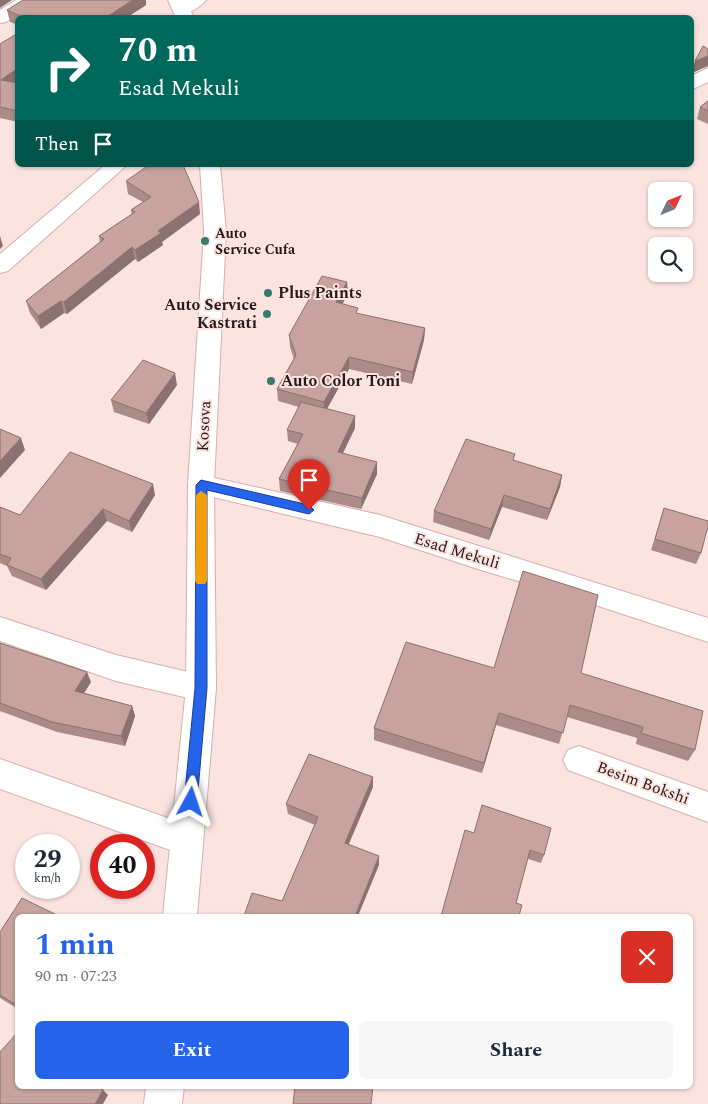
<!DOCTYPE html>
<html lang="en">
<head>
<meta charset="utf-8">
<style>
	:root { --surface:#fff; --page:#f6f6f7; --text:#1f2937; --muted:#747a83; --accent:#2563eb }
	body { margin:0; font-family:Spectral,serif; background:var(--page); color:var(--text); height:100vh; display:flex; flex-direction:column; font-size:19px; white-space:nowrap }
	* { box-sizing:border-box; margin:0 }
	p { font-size:16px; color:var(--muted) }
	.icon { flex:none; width:28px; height:28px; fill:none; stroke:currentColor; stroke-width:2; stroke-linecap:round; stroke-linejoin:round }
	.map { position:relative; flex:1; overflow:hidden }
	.sheet { position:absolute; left:15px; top:914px; width:678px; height:175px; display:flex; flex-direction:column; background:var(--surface); border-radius:8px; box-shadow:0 1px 4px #0004 }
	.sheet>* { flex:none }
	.banner { position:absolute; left:15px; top:15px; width:679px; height:152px; border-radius:8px; box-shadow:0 1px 4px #0004; background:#00695c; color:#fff; overflow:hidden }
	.needle { width:32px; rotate:47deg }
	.buttons { position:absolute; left:648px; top:182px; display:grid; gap:10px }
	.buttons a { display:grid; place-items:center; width:45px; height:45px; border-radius:8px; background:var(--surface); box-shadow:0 1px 4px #0004; font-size:25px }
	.speed { position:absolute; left:15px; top:834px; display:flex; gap:10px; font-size:25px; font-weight:700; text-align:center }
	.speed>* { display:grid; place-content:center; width:65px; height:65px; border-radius:50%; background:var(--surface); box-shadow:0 1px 4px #0004; line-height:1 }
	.speed small { font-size:12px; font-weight:400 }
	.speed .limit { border:8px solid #d22; background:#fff; color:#111 }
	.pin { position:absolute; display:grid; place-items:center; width:42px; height:42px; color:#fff; margin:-51px -21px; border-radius:50% 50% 50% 0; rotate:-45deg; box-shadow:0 0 5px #0007 }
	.pin .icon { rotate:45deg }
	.me { position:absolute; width:55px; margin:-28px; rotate:5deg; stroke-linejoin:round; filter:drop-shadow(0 0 4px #0008) }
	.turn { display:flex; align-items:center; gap:18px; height:105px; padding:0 20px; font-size:22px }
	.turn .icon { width:65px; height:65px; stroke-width:2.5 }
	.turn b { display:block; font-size:35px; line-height:42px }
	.then { display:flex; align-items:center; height:48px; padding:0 20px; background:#0003; gap:10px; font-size:19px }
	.round { display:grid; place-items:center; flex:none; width:52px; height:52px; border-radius:8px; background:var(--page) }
	.head { display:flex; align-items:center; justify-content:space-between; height:85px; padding:0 20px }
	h1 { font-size:30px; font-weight:700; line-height:38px; color:var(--accent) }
	.action { display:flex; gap:10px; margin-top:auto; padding:10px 20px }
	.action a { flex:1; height:58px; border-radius:8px; background:var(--accent); color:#fff; font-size:20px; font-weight:700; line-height:58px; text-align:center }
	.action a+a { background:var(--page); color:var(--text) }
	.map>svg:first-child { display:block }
</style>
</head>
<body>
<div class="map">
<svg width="708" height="1104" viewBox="0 0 708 1104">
	<rect width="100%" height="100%" fill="#fbe3e0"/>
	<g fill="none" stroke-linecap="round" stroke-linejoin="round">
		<g stroke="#d5b0ab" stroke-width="2">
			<g id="street">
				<path d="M16 0H37L34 4 6 22 0 23V10Z"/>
				<path d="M185 0H206C199 9 186 15 176 13L173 9Z"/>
				<path d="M708 68V82L691 90V76Z"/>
				<path d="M105 165H127L8 271 0 273V254Z"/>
				<path d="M201 475 380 515 708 618V642L571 597 481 570 380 537 192 492 188 485 192 478Z"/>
				<path d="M0 617 116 655 201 675 212 679 216 688 212 697 201 701 116 681 0 641Z"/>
				<path d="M579 746 708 792V822L568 770 563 760 568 750Z"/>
				<path d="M0 759 199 829 203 840 199 851 187 856 0 789Z"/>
			</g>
		</g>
		<g stroke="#d5b0ab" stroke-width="2">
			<g id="secondary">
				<path d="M168 0H186L194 18H176Z"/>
				<path d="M200 165H220L226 231 214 485 216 688 197 916H163L186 688 188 485 204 231Z"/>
				<path d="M146 1086H184L182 1104H144Z"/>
			</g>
		</g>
		<use href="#street" fill="#fff" fill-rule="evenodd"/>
		<use href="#secondary" fill="#fff" fill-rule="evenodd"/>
	</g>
	<g fill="#ab8b88">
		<path d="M23 0H146V5L126 18H18V25L10 22 7 10Z"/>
		<path d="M18 33V82L16 83H18V122L0 118V44Z"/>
		<path d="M708 101V124L697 119 700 107Z"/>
		<path d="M126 181 200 214 162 242 163 245 138 262 135 259 67 314 64 313 41 329 30 313 26 301 100 242 99 236 132 214 131 210 143 202 128 194Z"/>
		<path d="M347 282 348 294 342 304 358 314 425 328 424 340 412 384 349 369 327 409 355 416V428L343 453 377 474 361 509 280 491 279 479 298 444 288 441 287 430 299 407 278 401 277 389 294 359 290 347 289 335Z"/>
		<path d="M177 385 149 424 114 412 111 400Z"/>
		<path d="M514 461 562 475 560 487 547 520 502 507 489 540 433 522 434 511Z"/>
		<path d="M155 495 132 532 107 521 46 590 12 576 7 566 0 563V507L20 515Z"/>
		<path d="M664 508 701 553 696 564 651 550Z"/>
		<path d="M0 643 91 682 84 693 132 706 135 716 125 746 57 732 0 711Z"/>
		<path d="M494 668 581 673 695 750 688 761 636 744 637 738 567 717 559 744 496 725 482 773 374 740V728Z"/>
		<path d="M373 787 349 844 379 865 282 901 315 825 288 814 286 804Z"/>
		<path d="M474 833 544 855 541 863 528 859 516 903Z"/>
		<path d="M18 916V1009L0 998V932Z"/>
	</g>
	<g fill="#8b716f">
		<path d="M0 0H12L0 8Z"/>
		<path d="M133 0H146V5L126 18H105Z"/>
		<path d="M708 56V66L692 73 695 61Z"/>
		<path d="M18 68V82L4 92 1 80Z"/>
		<path d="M199 202 200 214 162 242 163 245 138 262 135 250 158 231Z"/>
		<path d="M0 236 3 246 0 249Z"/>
		<path d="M132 247 135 259 67 314 64 302Z"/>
		<path d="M347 282 348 294 336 315V302Z"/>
		<path d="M61 301 64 313 41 329 38 316Z"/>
		<path d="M425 328 424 340 412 384 413 372Z"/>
		<path d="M349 357V369L324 414V402Z"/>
		<path d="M175 373 177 385 149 424 146 413Z"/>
		<path d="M355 416V428L338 463V452Z"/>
		<path d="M21 438 25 450 0 478V461Z"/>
		<path d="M377 462V474L361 509 362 498Z"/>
		<path d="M562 475 560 487 547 520 550 509Z"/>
		<path d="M153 484 155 495 132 532 129 521Z"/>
		<path d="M504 495 502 507 489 540 491 529Z"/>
		<path d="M103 509 107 521 46 590 41 579Z"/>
		<path d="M87 672 91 682 79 701 75 691Z"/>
		<path d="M132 706 135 716 125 746 121 736Z"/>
		<path d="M499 713 496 725 482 773 484 763Z"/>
		<path d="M373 777V787L345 852V843Z"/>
		<path d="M379 856V865L358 916H355Z"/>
		<path d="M103 1090 108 1095 103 1104H95Z"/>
	</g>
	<g fill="#c7a29e" stroke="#8b716f">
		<path d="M23 0H133L105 18H25L7 10Z"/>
		<path d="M18 33V68L1 80 18 83V111L0 107V44Z"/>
		<path d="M703 46 708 49V56L695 61Z"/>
		<path d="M708 101V111L700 107Z"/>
		<path d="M149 165H183L199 202 158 231 161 233 135 250 132 247 64 302 61 301 38 316 26 301 104 239 99 236 135 212 131 210 151 197 126 181Z"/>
		<path d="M322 276 347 282 336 302 358 308 356 313 425 328 413 372 349 357 324 402 277 389 296 355 289 335Z"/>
		<path d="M143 360 175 373 146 413 111 400Z"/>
		<path d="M301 402 355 416 338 452 377 462 362 498 279 479 303 434 287 430Z"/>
		<path d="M0 429 21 438 0 461Z"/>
		<path d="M466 439 515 454 513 460 562 475 550 509 504 495 491 529 434 511Z"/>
		<path d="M70 452 153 484 129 521 103 509 41 579 7 565 11 558 0 554V507L20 515Z"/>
		<path d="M664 508 708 521V526L701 553 655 539Z"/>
		<path d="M523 571 598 595 581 673 703 711 695 750 641 733 643 727 570 705 563 733 499 713 484 763 374 728 406 642 494 668Z"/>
		<path d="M0 643 87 672 75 691 132 706 121 736 52 722 0 703Z"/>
		<path d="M309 754 373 777 345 843 379 856 355 916H244L252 893 282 901 318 817 286 804Z"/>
		<path d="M482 805 551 828 544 855 530 850 516 903 522 905 519 916H441L465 830 474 833Z"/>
		<path d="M22 898 59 916H18V1006L0 995V932Z"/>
		<path d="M18 1032V1086H97L103 1090 95 1104H0V1052Z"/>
		<path d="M295 1086H373L371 1104H293Z"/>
	</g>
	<path fill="#2563eb" stroke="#184099" d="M201 480 309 505 314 510 309 514 207 490V688L197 802 195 807 191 809 186 807 184 802 195 688 196 485Z"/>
	<path fill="#f59e0b" d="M201 491 207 495V581L205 584H197L195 581 196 495Z"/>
	<g fill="#387a6b" stroke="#fbe3e0" stroke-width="2">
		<circle cx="205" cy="241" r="5"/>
		<circle cx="268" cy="293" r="5"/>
		<circle cx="267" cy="314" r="5"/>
		<circle cx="271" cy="381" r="5"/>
	</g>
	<g text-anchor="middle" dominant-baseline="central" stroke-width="4" stroke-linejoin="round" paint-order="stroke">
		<g font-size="14" font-weight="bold" fill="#281a18" stroke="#fbe3e0" text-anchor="start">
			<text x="215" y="233">Auto<tspan x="215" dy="16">Service Cufa</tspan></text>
		</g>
		<g font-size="16" font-weight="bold" fill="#281a18" stroke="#fbe3e0" text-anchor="start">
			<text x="278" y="293">Plus Paints</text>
			<text x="257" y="305" text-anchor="end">Auto Service<tspan x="257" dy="18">Kastrati</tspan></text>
			<text x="281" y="381">Auto Color Toni</text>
		</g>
		<g font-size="16" fill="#281a18" stroke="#fbe3e0">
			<text transform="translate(204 426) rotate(-87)">Kosova</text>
			<text transform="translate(457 551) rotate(17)">Esad Mekuli</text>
			<text transform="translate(643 783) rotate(20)">Besim Bokshi</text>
		</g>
	</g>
</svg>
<div class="buttons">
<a><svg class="needle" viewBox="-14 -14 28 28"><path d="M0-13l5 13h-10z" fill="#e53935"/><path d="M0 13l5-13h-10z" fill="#747a83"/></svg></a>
<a><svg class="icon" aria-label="search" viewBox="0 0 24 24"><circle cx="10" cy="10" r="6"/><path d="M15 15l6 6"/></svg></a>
</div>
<div class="speed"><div>29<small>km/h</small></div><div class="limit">40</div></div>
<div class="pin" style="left:309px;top:510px;background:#d93025"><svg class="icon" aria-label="arrive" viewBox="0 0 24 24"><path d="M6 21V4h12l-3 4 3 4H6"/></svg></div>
<svg class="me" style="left:191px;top:802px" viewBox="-20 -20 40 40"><path d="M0-17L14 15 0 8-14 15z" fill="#2563eb" stroke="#fff" stroke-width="4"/></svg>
<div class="banner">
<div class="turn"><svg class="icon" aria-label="right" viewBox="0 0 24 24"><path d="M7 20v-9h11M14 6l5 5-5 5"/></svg><div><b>70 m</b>Esad Mekuli</div></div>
<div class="then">Then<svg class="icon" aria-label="arrive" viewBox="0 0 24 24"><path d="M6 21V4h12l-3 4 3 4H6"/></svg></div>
</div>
<section class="sheet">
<div class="head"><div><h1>1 min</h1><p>90 m · 07:23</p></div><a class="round" style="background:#d93025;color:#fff"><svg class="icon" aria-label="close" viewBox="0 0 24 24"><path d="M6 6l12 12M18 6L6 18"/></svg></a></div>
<div class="action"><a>Exit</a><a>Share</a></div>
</section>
</div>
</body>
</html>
